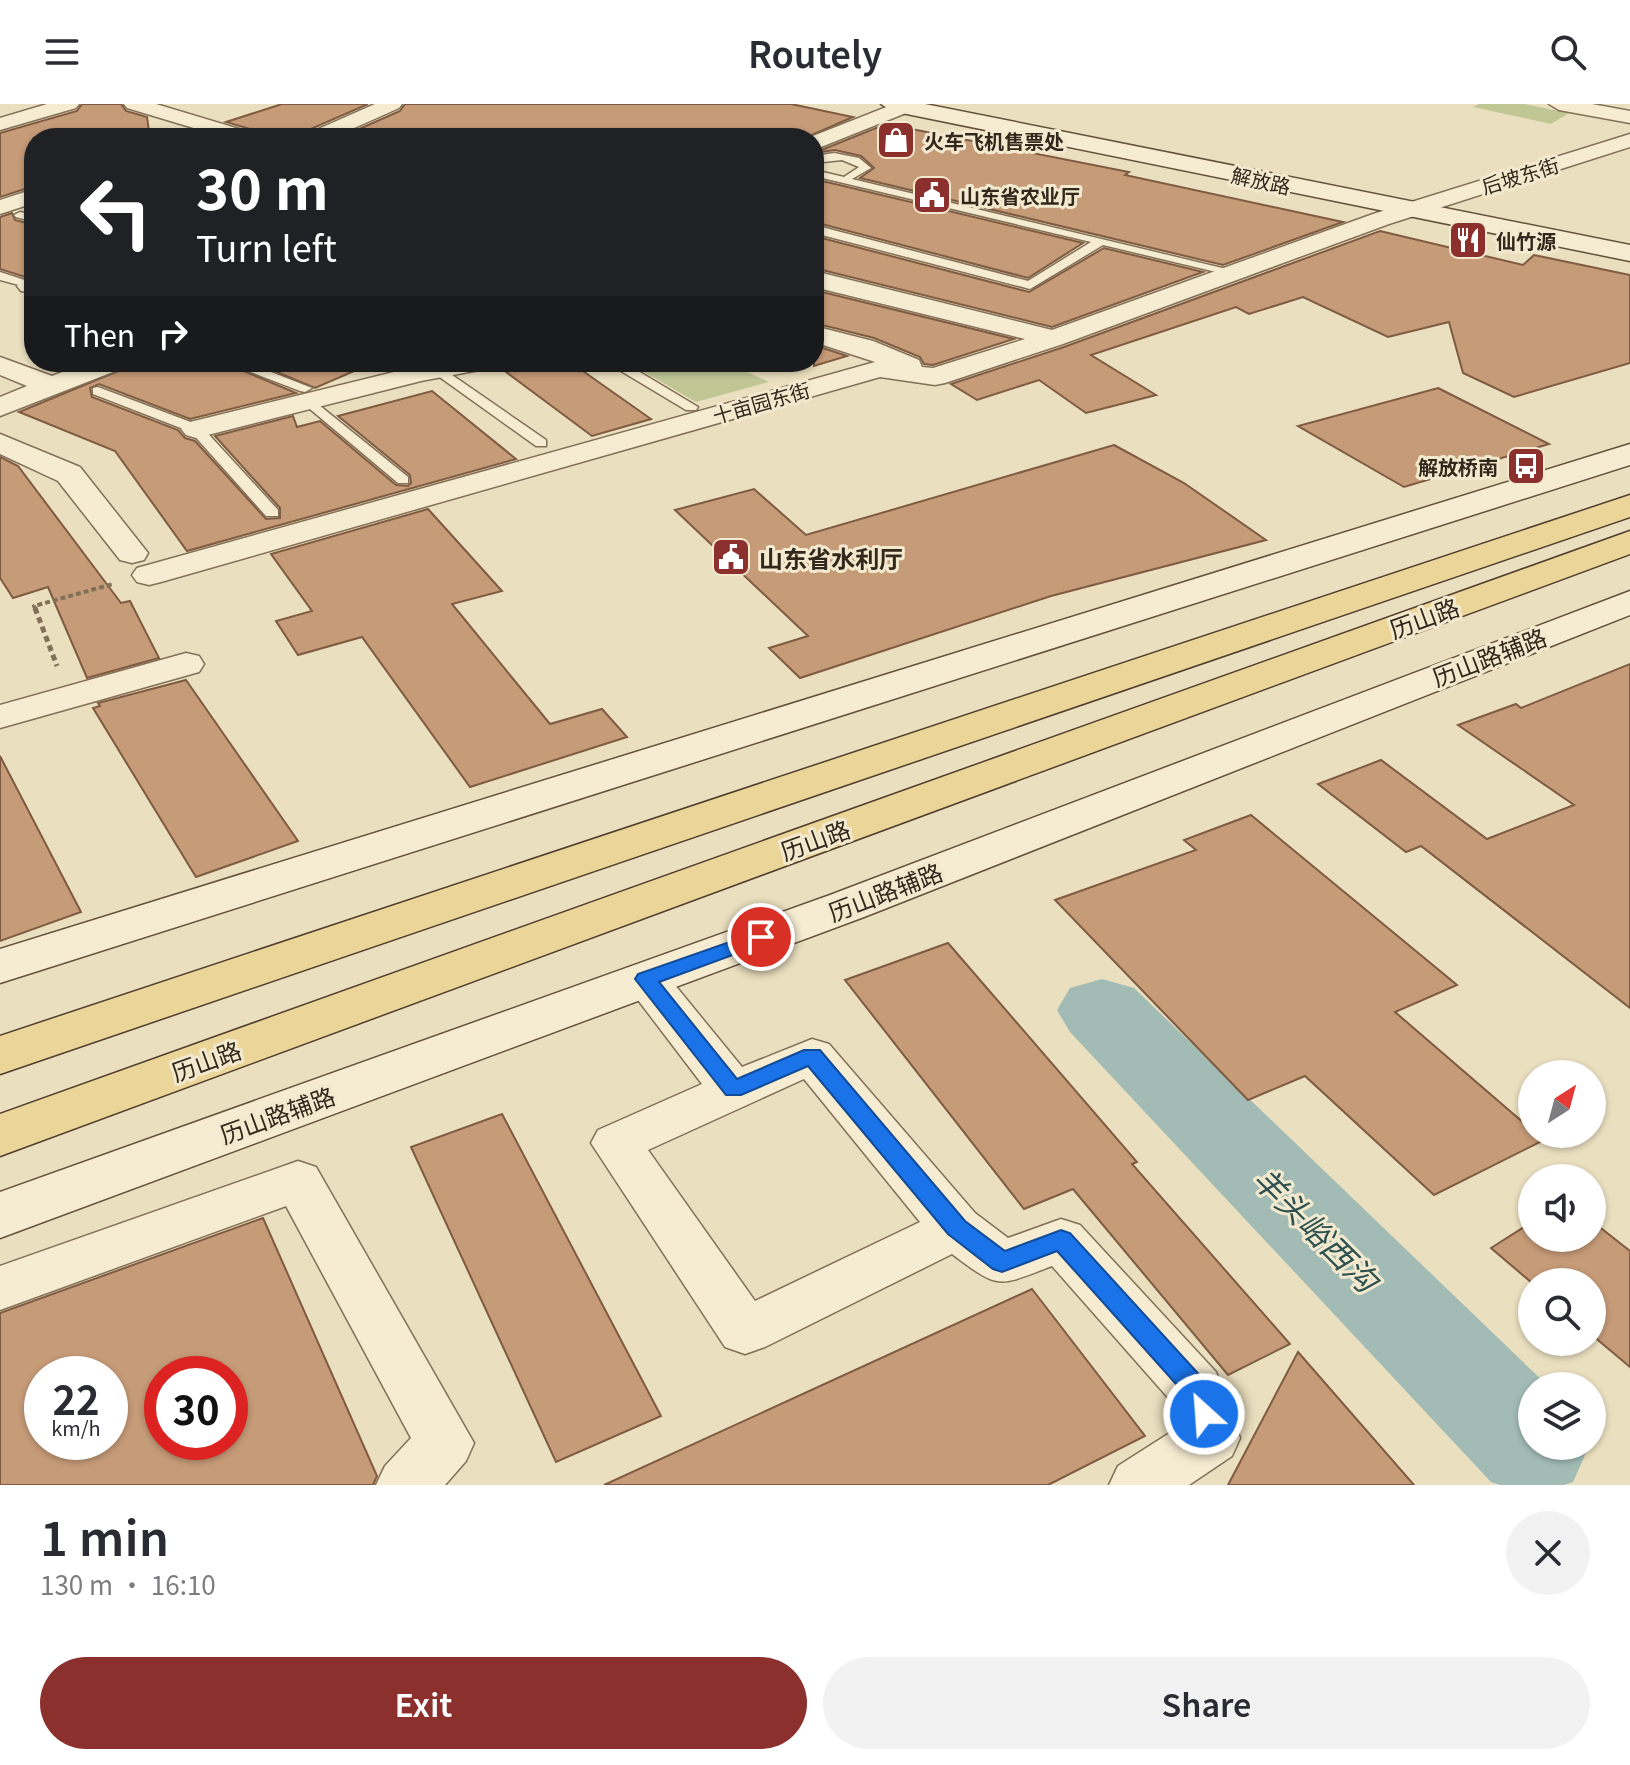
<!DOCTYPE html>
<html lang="en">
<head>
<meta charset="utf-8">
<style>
	:root { --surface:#fff; --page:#f2f2f3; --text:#2b2b33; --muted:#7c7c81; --accent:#8c302d }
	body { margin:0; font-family:Georgia,"Noto Sans SC",serif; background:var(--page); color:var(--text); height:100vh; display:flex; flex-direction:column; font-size:30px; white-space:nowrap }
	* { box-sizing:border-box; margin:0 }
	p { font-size:26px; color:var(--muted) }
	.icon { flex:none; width:44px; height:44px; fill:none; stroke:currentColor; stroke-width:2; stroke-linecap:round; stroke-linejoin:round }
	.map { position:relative; height:1381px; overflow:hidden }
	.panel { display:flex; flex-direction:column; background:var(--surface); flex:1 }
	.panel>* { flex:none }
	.banner { position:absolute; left:24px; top:24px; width:800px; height:244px; border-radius:32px; box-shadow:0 2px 6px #0004; background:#202124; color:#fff; overflow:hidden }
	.needle { width:52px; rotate:36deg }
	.fabs { position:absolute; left:1518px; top:956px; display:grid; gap:16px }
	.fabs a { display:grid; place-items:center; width:88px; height:88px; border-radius:50%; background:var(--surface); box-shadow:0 2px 6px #0004; font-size:40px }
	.speed { position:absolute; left:24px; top:1252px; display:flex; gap:16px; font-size:40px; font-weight:700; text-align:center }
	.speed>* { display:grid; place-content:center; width:104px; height:104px; border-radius:50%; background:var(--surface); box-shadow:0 2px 6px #0004; line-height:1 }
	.speed small { font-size:20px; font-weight:400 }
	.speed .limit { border:12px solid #d22; background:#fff; color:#111 }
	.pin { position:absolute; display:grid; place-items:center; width:68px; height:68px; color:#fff; margin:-34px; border:4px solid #fff; border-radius:50%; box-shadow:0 2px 8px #0007 }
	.me { position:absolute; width:88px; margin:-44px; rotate:334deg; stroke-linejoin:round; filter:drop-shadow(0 0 6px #0008) }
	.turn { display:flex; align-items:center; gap:28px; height:168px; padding:0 40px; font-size:36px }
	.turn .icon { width:104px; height:104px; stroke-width:2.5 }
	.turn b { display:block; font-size:56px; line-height:68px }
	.then { display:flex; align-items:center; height:76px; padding:0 40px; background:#0003; gap:16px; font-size:30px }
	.round { display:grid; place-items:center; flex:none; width:84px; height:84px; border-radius:42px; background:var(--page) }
	.headline { display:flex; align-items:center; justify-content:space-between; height:136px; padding:0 40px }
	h1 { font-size:48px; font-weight:600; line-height:60px }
	.cta { display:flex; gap:16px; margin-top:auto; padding:16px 40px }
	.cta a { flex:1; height:92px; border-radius:48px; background:var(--accent); color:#fff; font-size:32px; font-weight:600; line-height:92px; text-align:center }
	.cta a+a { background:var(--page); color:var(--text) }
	header { display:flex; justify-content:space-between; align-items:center; height:104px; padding:0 40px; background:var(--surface); font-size:36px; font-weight:600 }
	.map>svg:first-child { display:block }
</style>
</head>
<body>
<header><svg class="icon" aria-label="menu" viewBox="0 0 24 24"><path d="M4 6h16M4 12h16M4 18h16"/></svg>Routely<svg class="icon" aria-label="search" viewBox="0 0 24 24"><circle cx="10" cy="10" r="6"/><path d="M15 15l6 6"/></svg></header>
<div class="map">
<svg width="1630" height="1381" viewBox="0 0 1630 1381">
	<rect width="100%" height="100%" fill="#eadfbf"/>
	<g fill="#c0c795">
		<path d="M1479 0H1524L1569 9 1551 20 1473 3Z"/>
		<path d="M627 258H725L769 278 696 298Z"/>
	</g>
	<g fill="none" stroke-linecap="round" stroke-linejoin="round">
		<path fill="#a2bcb5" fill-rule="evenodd" d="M1102 875 1134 884 1548 1282H1532V1342H1589L1573 1378 1564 1381H1500L1491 1378 1070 928 1057 906 1070 884Z"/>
	</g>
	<g fill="#c69b78" stroke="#7f5b41" stroke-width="2" fill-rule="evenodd">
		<path d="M82 0H121L126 7 147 13 150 34H34V82L0 93V29L77 7Z"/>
		<path d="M282 0H368L306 27 301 34H262L257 27 226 18Z"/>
		<path d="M405 0H791L853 13 805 34H339L400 7Z"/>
		<path d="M886 20 1129 68 1125 71 1343 118 1223 161 860 74 874 64 861 52 835 46 814 49Z"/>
		<path d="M814 75 1083 139 1028 174 814 118Z"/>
		<path d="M12 109 15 116 34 121V170L25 173 0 165V113Z"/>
		<path d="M1380 127 1523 161 1534 151 1630 171V259L1514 293 1463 269 1449 218 1388 233 1303 193 1249 210 1236 203 1091 251 1156 291 1086 309 1039 276 977 296 951 280 1064 243Z"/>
		<path d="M814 132 1029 188 1104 144 1203 168 1052 223 814 164Z"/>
		<path d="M814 186 1014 235 933 261 924 260 920 253 874 234 814 219Z"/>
		<path d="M814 241 847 252 814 262Z"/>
		<path d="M140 258H222L296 289 190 315 99 280 90 284 92 293 178 326 185 334 195 337 266 415 280 414V404L215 332 293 312 297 323 320 317 396 381 408 382 411 379 410 371 338 312 432 287 516 355 187 447 115 347 19 308Z"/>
		<path d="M253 258H375L315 284Z"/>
		<path d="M543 258H570L651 315 592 332 506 268Z"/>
		<path d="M1438 284 1549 340 1404 383 1298 322Z"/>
		<path d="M1114 341 1184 379 1266 436 1051 492 800 574 769 544 808 532 675 406 754 385 806 431Z"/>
		<path d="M0 353 18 362 121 499 130 497 159 554 87 574 48 483 13 494 0 474Z"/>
		<path d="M428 405 502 487 452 500 550 620 602 605 627 633 470 683 362 533 298 551 276 517 312 507 271 450Z"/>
		<path d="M1630 560V904L1421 742 1406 748 1318 680 1381 656 1487 735 1574 701 1458 621 1516 600 1521 604Z"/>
		<path d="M186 576 298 737 196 773 93 604 100 602 98 599Z"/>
		<path d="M0 652 81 808 0 837Z"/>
		<path d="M1251 711 1457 881 1395 908 1532 1026V1030L1544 1036 1434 1091 1305 972 1248 996 1055 796 1196 746 1184 736Z"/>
		<path d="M948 839 1137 1058 1132 1060 1290 1240 1228 1271 1073 1085 1024 1105 845 876Z"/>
		<path d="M502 1010 661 1312 556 1358 411 1043Z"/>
		<path d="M263 1114 377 1372 373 1381H0V1209ZM42 1270H110V1338H42ZM162 1270H230V1338H162Z"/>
		<path d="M1592 1117 1630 1147V1263L1592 1231V1178L1532 1179 1491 1144 1532 1118V1134H1592Z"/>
		<path d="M1032 1185 1145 1332 1048 1381H604Z"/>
		<path d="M1298 1248 1414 1381H1228Z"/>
	</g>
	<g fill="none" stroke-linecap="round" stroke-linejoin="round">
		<g stroke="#827059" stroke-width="3">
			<g id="lane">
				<path d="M834 49 859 54 871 64 852 75 1243 169 1237 173 1103 141 1030 185 814 129V121L1028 177 1091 138 814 72V66L844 73 859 63 842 56 814 59V52Z"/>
				<path d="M20 108 34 111V118L16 113 14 111Z"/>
				<path d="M0 168 34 179V185L0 176Z"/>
				<path d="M225 258H245L312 284 305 288 300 287Z"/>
				<path d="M606 258H623L698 303 696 306H686Z"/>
				<path d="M439 262 546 336V342H536L434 269 432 266Z"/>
				<path d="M98 283 201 322 278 406V412H266L191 328 93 290V284Z"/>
				<path d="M309 293 408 373V379H398L304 300 302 297Z"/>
			</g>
		</g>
		<g stroke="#827059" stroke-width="3">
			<g id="street">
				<path d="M47 0H79L76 4 0 26V14Z"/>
				<path d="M124 0H156L256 30 259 34H227L127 4Z"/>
				<path d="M375 0H402L399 4 332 34H304L307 30Z"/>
				<path d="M894 0H912L914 3 911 7 821 43 814 45V34H808Z"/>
				<path d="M1549 0H1592L1630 7V19L1559 6Z"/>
				<path d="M1630 30V43L1389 120 1063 240 945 279 935 281 880 273 161 478 149 481 137 478 132 471 137 464 875 258 814 238V222L873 237 919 256 922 263 933 264 1025 235 814 183V167L1052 226 1373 110Z"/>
				<path d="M34 85V99L0 110V96Z"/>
				<path d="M34 173V189L21 187 17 182 21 177Z"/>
				<path d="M0 253 52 272 88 258H127L123 264 0 312V293L27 282 0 271Z"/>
				<path d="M435 258H494L490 264 421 277 196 334 186 331 181 325 186 319Z"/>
				<path d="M0 330 80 363 148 449 144 456 132 459 120 456 58 377 0 350Z"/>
				<path d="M186 549 199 552 204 560 199 568 0 624V601Z"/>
				<path d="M645 860 661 864 742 963 812 935 829 940 975 1109 1008 1134 1061 1115 1080 1121 1216 1268 1240 1334 1232 1352 1189 1381H1109L1118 1362 1179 1323 1171 1297 1052 1162C997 1183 1000 1186 952 1150L765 1243 745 1250 725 1243 591 1039 598 1026 702 980 622 875 629 864ZM804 975 920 1118 755 1197 648 1046Z"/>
				<path d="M298 1057 316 1063 474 1339 466 1357 445 1381H376L385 1362 411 1334 286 1102 0 1206V1162Z"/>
			</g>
		</g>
		<g stroke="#63513c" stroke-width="3">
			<g id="secondary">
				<path d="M881 0H925L1630 141V157L892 7Z"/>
				<path d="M1630 340V361L0 879V845Z"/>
				<path d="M1630 487V511L864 813 0 1134V1088L830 791Z"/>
			</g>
		</g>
		<g stroke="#4f3e2d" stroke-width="3">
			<g id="primary">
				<path d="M1630 391V413L0 970V932Z"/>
				<path d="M1630 427V450L0 1052V1010Z"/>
			</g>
		</g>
		<path stroke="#827059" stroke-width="4" stroke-dasharray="5 3" stroke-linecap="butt" d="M36 506 34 502 113 480"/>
		<path stroke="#827059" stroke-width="5" stroke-dasharray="6 4" stroke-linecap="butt" d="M35 504 57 562"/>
		<use href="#lane" fill="#f6ecd2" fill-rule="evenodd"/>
		<use href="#street" fill="#f6ecd2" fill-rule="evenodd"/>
		<use href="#secondary" fill="#f6ecd2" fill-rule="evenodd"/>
		<use href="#primary" fill="#ecd599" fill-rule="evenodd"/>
	</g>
	<path fill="#1a73e8" stroke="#114b97" stroke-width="2" d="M761 827 768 828 771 833 768 838 659 878 737 975 804 946H820L965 1117 1005 1147 1061 1126 1070 1129 1205 1277 1217 1310 1213 1318 1204 1321 1194 1318 1185 1290 1057 1147 1002 1168 993 1165 948 1130 808 962 741 991H726L635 875 638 870Z"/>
	<defs>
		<g id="shop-square" transform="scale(2)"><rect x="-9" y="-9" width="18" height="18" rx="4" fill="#8c302d" stroke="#f2e9ce"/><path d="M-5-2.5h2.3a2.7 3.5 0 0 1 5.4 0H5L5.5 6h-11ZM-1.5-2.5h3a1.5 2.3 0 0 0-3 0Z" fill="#fff"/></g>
		<g id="civic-square" transform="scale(2)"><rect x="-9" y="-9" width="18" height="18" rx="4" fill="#8c302d" stroke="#f2e9ce"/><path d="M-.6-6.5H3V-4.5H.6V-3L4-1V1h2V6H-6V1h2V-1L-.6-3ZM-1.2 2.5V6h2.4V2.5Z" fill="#fff"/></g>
		<g id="restaurant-square" transform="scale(2)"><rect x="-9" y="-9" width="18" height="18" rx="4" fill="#8c302d" stroke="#f2e9ce"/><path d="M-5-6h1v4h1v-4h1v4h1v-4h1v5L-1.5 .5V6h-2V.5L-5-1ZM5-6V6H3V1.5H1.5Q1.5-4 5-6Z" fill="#fff"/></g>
		<g id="bus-square" transform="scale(2)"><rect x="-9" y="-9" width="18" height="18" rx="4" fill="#8c302d" stroke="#f2e9ce"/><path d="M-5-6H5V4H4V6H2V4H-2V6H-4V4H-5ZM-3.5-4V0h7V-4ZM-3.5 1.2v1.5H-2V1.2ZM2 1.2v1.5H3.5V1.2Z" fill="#fff"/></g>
	</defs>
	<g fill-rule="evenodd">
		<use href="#shop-square" x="896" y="36"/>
		<use href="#civic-square" x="932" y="91"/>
		<use href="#restaurant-square" x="1468" y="136"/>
		<use href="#bus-square" x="1526" y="362"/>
		<use href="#civic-square" x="731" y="453"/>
	</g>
	<g text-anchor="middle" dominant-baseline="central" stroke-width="6" stroke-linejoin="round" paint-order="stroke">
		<g font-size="20" font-weight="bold" fill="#32281c" stroke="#f2e9ce" text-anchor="start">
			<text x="924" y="36">火车飞机售票处</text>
			<text x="960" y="91">山东省农业厅</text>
			<text x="1496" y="136">仙竹源</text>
			<text x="1498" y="362" text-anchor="end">解放桥南</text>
		</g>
		<g font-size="20" fill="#32281c" stroke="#f2e9ce">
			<text transform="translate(1520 71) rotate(-17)">后坡东街</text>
			<text transform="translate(1261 76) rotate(12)">解放路</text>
			<text transform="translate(761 298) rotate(-16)">十亩园东街</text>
		</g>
		<g font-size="24" font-weight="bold" fill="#32281c" stroke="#f2e9ce" text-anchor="start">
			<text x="759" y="453">山东省水利厅</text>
		</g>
		<g font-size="24" fill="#32281c" stroke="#f2e9ce">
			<text transform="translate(1424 513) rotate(-20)">历山路</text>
			<text transform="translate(1489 552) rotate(-21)">历山路辅路</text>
			<text transform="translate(815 735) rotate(-20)">历山路</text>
			<text transform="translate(885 787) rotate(-21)">历山路辅路</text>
			<text transform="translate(206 956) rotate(-20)">历山路</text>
			<text transform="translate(277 1010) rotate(-20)">历山路辅路</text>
		</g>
		<g font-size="32" font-style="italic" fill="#2d5150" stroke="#f2e9ce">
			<text transform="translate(1317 1124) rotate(45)">羊头峪西沟</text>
		</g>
	</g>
</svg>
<div class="fabs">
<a><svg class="needle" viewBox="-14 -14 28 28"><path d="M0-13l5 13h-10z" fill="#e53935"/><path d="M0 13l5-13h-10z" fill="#7c7c81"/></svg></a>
<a><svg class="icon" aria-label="sound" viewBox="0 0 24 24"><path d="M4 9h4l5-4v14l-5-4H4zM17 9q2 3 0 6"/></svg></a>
<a><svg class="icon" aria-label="search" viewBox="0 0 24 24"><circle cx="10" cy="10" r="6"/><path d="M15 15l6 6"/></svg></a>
<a><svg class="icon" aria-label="layers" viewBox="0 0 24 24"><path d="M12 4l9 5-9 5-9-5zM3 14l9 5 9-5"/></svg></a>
</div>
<div class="speed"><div>22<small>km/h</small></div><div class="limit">30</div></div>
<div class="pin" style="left:761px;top:833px;background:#d93025"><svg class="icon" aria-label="arrive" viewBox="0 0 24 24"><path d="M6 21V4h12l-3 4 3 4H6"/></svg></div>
<svg class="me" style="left:1204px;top:1310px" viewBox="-20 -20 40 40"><circle r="17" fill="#1a73e8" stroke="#fff" stroke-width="3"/><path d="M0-11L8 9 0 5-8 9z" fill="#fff"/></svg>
<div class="banner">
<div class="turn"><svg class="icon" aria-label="left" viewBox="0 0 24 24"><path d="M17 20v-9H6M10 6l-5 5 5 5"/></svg><div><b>30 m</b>Turn left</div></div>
<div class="then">Then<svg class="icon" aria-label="right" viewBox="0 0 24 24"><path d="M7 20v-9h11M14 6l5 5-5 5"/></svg></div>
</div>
</div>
<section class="panel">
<div class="headline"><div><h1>1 min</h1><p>130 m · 16:10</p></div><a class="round"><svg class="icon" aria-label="close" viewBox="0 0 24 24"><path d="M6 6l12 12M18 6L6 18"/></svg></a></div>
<div class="cta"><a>Exit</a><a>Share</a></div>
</section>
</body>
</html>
